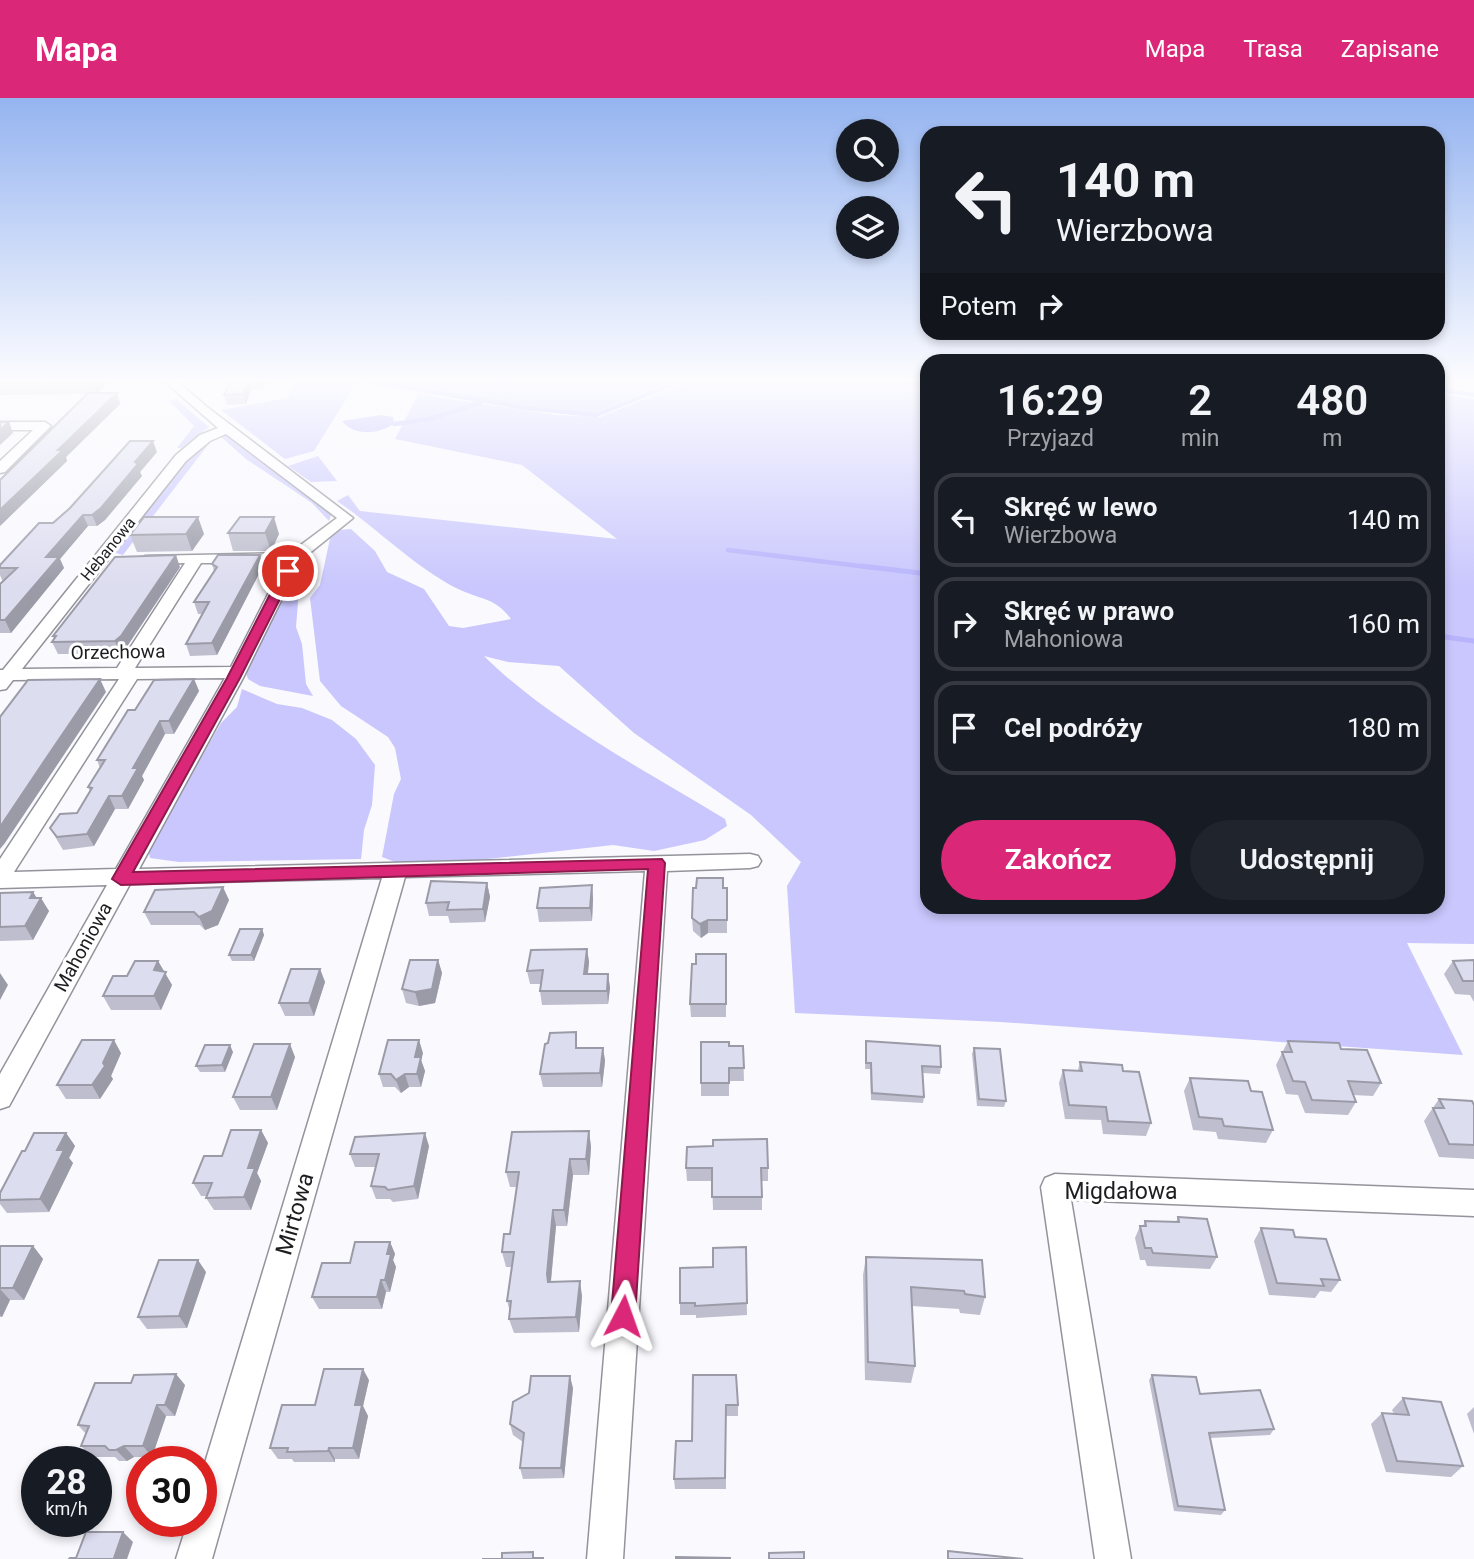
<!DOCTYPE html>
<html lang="pl">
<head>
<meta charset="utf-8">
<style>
	:root { --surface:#171b24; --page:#20242c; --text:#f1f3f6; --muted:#9ea1a6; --line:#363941; --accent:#db2777 }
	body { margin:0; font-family:Roboto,sans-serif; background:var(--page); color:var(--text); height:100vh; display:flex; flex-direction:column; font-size:26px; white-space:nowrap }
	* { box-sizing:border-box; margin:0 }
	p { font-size:23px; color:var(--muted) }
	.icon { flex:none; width:38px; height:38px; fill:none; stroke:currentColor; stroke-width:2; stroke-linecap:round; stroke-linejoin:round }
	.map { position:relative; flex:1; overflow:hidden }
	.drawer { position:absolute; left:920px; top:256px; width:525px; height:560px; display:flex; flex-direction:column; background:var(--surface); border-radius:21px; box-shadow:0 4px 10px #0003 }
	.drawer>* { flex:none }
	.guide { position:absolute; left:920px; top:28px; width:525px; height:214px; border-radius:21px; box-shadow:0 4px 10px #0003; background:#171b24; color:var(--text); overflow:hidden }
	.fabs { position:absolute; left:836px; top:21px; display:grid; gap:14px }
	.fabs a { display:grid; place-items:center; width:63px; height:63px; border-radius:50%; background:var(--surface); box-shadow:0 4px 10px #0003; font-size:35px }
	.speed { position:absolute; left:21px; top:1348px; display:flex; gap:14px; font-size:35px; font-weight:700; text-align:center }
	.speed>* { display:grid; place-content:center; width:91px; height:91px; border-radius:50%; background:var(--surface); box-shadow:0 4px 10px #0003; line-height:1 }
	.speed small { font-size:18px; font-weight:400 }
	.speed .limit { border:10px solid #d22; background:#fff; color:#111 }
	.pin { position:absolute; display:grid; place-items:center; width:60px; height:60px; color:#fff; margin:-30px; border:4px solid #fff; border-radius:50%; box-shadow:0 2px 7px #0007 }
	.me { position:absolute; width:77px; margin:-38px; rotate:4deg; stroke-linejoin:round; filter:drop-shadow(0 0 5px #0008) }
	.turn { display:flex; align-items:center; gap:24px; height:147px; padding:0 21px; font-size:32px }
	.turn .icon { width:91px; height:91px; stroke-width:2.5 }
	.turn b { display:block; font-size:49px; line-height:60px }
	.then { display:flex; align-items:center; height:66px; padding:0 21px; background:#0003; gap:14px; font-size:26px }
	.eta { display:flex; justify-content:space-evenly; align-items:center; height:119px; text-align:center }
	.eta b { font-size:42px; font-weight:600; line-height:49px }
	.action { display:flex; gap:14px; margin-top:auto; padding:14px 21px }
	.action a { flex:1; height:80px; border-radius:42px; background:var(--accent); color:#fff; font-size:28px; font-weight:600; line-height:80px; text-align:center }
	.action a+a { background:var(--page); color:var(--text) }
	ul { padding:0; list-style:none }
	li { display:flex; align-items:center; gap:21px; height:94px; margin:0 14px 10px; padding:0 7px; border:4px solid var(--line); border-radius:21px }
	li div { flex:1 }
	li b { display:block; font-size:26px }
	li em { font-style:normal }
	header { display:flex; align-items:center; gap:42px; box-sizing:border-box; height:98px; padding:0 35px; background:var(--accent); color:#fff }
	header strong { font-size:33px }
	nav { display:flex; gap:38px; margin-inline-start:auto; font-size:24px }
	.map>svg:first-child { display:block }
</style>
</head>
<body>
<header>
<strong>Mapa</strong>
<nav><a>Mapa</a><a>Trasa</a><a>Zapisane</a></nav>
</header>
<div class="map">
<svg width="1474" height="1461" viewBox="0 0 1474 1461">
	<rect width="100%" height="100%" fill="#f9f9fe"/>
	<g fill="#c9c7fd">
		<path d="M298 282H358L314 353 285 361 221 312 287 300Z"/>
		<path d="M366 282H673L594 315 521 307Z"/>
		<path d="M693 282H927L928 808H1438L1439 296 1474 301V846L1407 845 1463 957 1001 924 795 915 787 788 801 764 751 717 634 635 559 568 508 564 484 558C548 622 648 674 725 721L727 728 705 742 654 753 613 747 478 762 395 764 382 759 394 696 401 681 395 650 388 639 341 608 320 583 310 500 320 487 331 436 338 432 351 431 375 453 387 474 424 491 449 528 463 530 511 521C495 499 480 502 456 490 412 467 378 431 337 403L348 397 360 413 617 441 522 367 395 341 418 296 556 317 600 319Z"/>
		<path d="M176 301 209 329 181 350H177L194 328 169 303Z"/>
		<path d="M226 337 332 414 329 423 312 405 246 361 220 338Z"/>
		<path d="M207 342 211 343 123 457 116 455 114 453 186 362Z"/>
		<path d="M318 358 337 383 311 384 288 368Z"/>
		<path d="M309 455 300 480 296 529 302 546 306 586 313 598 260 588 248 581 246 575 288 489Z"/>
		<path d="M242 591 277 606 302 610 332 622 356 641 375 667 372 707 364 732 361 761 179 764 150 760 148 750 221 625 237 609Z"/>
	</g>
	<path fill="#b8b4fc" d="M381 317 393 319 394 326C378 336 355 339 342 323Z"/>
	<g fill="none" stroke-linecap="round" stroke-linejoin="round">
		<g stroke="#b8b4fc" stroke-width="4.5">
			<path d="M361 282 526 310 596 317 683 282"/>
			<path d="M1438 291 1474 297"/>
			<path d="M394 326 429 321 480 305"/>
			<path d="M728 452 876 470"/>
		</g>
		<g stroke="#b8b4fc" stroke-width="5">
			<path d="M862 468 928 476"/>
			<path d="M1438 538 1474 543"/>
		</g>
		<g stroke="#93939b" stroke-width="3">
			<g id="minor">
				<path d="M163 282H176L207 309 353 420 301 462 243 580 139 771 750 756 758 758 761 763 758 768 750 770 667 773 623 1461H587L645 773 405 779 212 1461H176L188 1423H201V1378L382 780 130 786 9 1008 0 1011V976L107 787 0 790V761L119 581 13 582 6 591 0 592V572H3L176 357 200 337 218 330ZM226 336 337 420 290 455 145 458 143 461 145 464 151 466 185 465 117 570 22 571 186 363 210 343ZM201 465H284L231 569 135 570ZM225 580 116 771 14 774 137 581Z"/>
				<path d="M0 324H45L51 328 5 374 0 375V363L33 332H0Z"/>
				<path d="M1055 1076 1474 1092V1118L1071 1102 1131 1461H1095L1041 1089 1045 1080Z"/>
			</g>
		</g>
		<use href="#minor" fill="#fff" fill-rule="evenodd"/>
	</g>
	<g fill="#bebece">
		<path d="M0 282H110L97 295H117L120 306 66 359 67 363 0 428 88 296 0 297Z"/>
		<path d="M198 282H269L262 291 251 292 246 306 227 307 224 297 231 282 199 284Z"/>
		<path d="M157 354 140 374 142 378 105 422 97 428H88L60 461 64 470 11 535H0V486L3 482H2L0 477V467L53 425Z"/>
		<path d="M240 419 279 436 271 453H233L228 435Z"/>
		<path d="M204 436 192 453 137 454 130 437Z"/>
		<path d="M260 457 263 468 217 557 190 558 186 546 202 516H198L194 504 214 473 212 466Z"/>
		<path d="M180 469 126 550 120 556H58L52 544 54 541 53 538Z"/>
		<path d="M194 581 199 593 174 636H165L142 678 144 682 128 711H115L94 748 63 752 50 730 77 715 90 693 88 689 100 670 97 662 135 612Z"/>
		<path d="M487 785 490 799 485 824 450 825 448 818H429L426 805Z"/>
		<path d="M592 787 593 801 592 823 539 824 537 810Z"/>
		<path d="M723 790H727V835H708L701 840 693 833 692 820Z"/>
		<path d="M33 794 37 800 49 813 33 842 0 843V795Z"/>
		<path d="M229 802 218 827 205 832 200 827H151L144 814Z"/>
		<path d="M262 831 264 837 254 863H232L229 857Z"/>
		<path d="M587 851 589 864 588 876H608L610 890 608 906 542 907 540 893 541 886H530L527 873Z"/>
		<path d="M726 856V919H691L690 906 696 866Z"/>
		<path d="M438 862 442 875 435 905 419 908 406 905 402 891Z"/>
		<path d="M1474 862V904L1470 897 1455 896 1444 876 1453 863Z"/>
		<path d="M158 863 172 887 161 912H111L103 898 127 878Z"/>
		<path d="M320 871 325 884 314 918H285L279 905Z"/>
		<path d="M866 943 941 969 940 976 923 975 924 999 923 1005 871 1002 870 971H865Z"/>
		<path d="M1288 943 1341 951 1381 985 1373 998 1353 997 1356 1004 1348 1017 1305 1015 1298 997 1286 996 1276 967Z"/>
		<path d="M729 948H743L744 983H729V998H701V985Z"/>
		<path d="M578 950H603L605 963 602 989H543L540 976Z"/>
		<path d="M974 950 1006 1003 1004 1009 977 1008 972 956Z"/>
		<path d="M233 954 225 974H200L196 968Z"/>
		<path d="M121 955 111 978 113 981 100 1001H66L57 987Z"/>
		<path d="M423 955 421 962 425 973 421 989H409L401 995 395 989H383L379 976Z"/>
		<path d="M295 959 277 1012H240L233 999Z"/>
		<path d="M1080 964 1151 1025 1146 1038 1103 1036 1101 1022 1065 1021 1059 985 1063 972H1078Z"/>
		<path d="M1190 980 1251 993 1273 1032 1266 1045 1218 1041 1216 1034 1193 1032 1184 993Z"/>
		<path d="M1439 1001 1474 1007V1061L1439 1059 1424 1023Z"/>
		<path d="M261 1032 268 1045 257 1075 261 1083 251 1112H214L206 1100 207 1098H201L193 1085 222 1058Z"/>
		<path d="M589 1033 591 1049 589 1077H573L567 1128H556L551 1184 582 1198 579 1234 514 1235 509 1221 510 1214 507 1203 512 1169H506L502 1154 510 1136 517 1089H510L506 1074Z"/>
		<path d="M66 1035 75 1048 69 1060 73 1065 49 1114 7 1115 0 1106V1095L25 1053Z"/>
		<path d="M429 1048 418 1101 393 1104 390 1101H376L371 1088 376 1069H355L350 1056Z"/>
		<path d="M686 1070H768V1083H762V1112H713L712 1083H687Z"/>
		<path d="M1178 1119 1217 1159 1210 1171 1147 1168 1145 1162H1140L1135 1140 1140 1128H1143L1145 1123 1176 1124Z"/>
		<path d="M1261 1130 1295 1139 1340 1182 1331 1194 1320 1193 1315 1200 1269 1197 1254 1143Z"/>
		<path d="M390 1144 395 1156 393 1162 396 1169 390 1194H386L382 1211H319L312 1199 350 1165Z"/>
		<path d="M0 1148H33L43 1161 24 1202H10L2 1219H0Z"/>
		<path d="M746 1149 747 1217 696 1220V1217H680V1205L713 1169Z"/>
		<path d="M866 1159 985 1199 980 1217 960 1215 959 1211 912 1208 915 1268 911 1285 865 1282 863 1177Z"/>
		<path d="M206 1174 187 1230 147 1231 138 1219Z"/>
		<path d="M693 1277 738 1307V1318H726V1391H675L674 1381 692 1343Z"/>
		<path d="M1152 1277 1200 1296 1274 1331 1270 1337 1210 1340 1225 1412 1221 1417 1174 1413 1149 1282Z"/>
		<path d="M369 1282 363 1308 368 1318 359 1361H335V1364H294L292 1361H278L270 1350 315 1307Z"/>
		<path d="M185 1287 175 1318H166L152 1359H134L127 1363H119L115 1359H92L81 1348 86 1336 78 1327Z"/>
		<path d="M573 1290 564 1380 523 1381 520 1370 523 1344 513 1337 510 1326Z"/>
		<path d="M1403 1300 1463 1368 1451 1379 1386 1374 1371 1326 1382 1315 1394 1316 1392 1312Z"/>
		<path d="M1474 1309V1336L1467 1316Z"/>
	</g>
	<g fill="#9b9ba8">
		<path d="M95 282H110L97 296 92 284Z"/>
		<path d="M249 282 251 292 246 306 243 296Z"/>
		<path d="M259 282H269L262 291Z"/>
		<path d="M117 295 120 306 66 359 67 363 0 428V412L58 352Z"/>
		<path d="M9 324 13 335 0 347V332Z"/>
		<path d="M153 343 157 354 140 374 142 378 105 422 97 428 92 417Z"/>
		<path d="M83 417 88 428 60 461 64 470 11 535 5 522 46 459Z"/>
		<path d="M198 419 204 436 192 453 186 436Z"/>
		<path d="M274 419 279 436 271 453 265 435Z"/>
		<path d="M176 457 180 469 126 550 120 556 115 543Z"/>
		<path d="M260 457 263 468 217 557 212 545Z"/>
		<path d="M100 581 106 594 5 745 0 751V729Z"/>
		<path d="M194 581 199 593 174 636 169 623Z"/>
		<path d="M160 623 165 636 142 678 144 682 128 711 122 698 133 670Z"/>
		<path d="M109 698 115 711 94 748 87 736Z"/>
		<path d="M487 785 490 799 485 824 483 811Z"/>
		<path d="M592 787 593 801 592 823 590 810Z"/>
		<path d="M223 789 229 802 218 827 205 832 199 819Z"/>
		<path d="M33 794 39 804 41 800 49 813 33 842 25 828 30 800Z"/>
		<path d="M708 822V835L701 840 700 826Z"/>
		<path d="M262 831 264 837 254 863 251 857Z"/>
		<path d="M587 851 589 864 586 890 584 876Z"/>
		<path d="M438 862 442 875 435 905 419 908 415 894Z"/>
		<path d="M158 863 172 887 161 912 154 898V872Z"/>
		<path d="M320 871 325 884 314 918 309 905Z"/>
		<path d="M0 875 8 887 0 902Z"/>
		<path d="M608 876 610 890 608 906 607 893Z"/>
		<path d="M114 942 121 955 111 978 113 981 100 1001 92 987Z"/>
		<path d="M419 942 423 955 421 962 425 973 421 989 417 976 415 959Z"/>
		<path d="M290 946 295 959 277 1012 271 999Z"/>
		<path d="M230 947 233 954 225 974 222 967Z"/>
		<path d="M603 950 605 963 602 989 600 975Z"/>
		<path d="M405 976 409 989 401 995 396 982Z"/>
		<path d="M261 1032 268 1045 257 1075 261 1083 251 1112 244 1099 248 1070Z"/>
		<path d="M589 1033 591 1049 589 1077 586 1061Z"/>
		<path d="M66 1035 75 1048 69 1060 73 1065 49 1114 40 1101 57 1052Z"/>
		<path d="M425 1035 429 1048 418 1101 414 1088Z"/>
		<path d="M570 1061 573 1077 567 1128 564 1112Z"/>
		<path d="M553 1112 556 1128 550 1191 551 1199 547 1176Z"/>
		<path d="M390 1144 395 1156 393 1162 396 1169 390 1194 385 1182 387 1156Z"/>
		<path d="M33 1148 43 1161 24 1202 13 1190Z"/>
		<path d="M198 1162 206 1174 187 1230 179 1218Z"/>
		<path d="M381 1182 386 1194 382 1211 377 1199Z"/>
		<path d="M580 1183 582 1198 579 1234 576 1219Z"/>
		<path d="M0 1191 10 1202 2 1219 0 1217Z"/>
		<path d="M363 1271 369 1282 363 1308 368 1318 359 1361 353 1350 355 1307Z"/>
		<path d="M176 1276 185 1287 175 1318 165 1307Z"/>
		<path d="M570 1278 573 1290 564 1380 561 1370Z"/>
		<path d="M157 1307 166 1318 152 1359 143 1348Z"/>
		<path d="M124 1348 134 1359 127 1363 116 1352Z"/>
		<path d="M329 1350 335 1361V1364L328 1353Z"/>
		<path d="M123 1434 133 1444 127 1461H115L114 1460Z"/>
	</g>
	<g fill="#ddddf0" stroke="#9b9ba8" stroke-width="2">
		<path d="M0 282H95L92 284 0 285Z"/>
		<path d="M231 282H254H249L243 296 224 297Z"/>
		<path d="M88 295H117L58 352H63L0 412V382Z"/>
		<path d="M0 324H9L0 332Z"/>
		<path d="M130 343H153L135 364 138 366 101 410 92 417H83L46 459H59L5 522H0V486L17 470H0V467L39 425H53L70 410Z"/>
		<path d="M144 419H198L186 436 130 437Z"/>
		<path d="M240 419H274L265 435H228Z"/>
		<path d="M176 457 121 538 115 543 52 544 56 538H53L115 459Z"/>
		<path d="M218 457H260L212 545 186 546 209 504H194L217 469 212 466Z"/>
		<path d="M100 581 49 656 0 729V619L28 582Z"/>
		<path d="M194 581 169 623H160L133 670H138L122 698H109L87 736 57 739 50 730 60 716 77 715 92 690 88 689 105 662H97L128 612H135L154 582Z"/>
		<path d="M697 780H723V790H727V822H708L700 826 692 820 693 790H696Z"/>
		<path d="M431 783 487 785 483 811 447 812 449 804 426 805Z"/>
		<path d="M592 787 590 810H537L540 790Z"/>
		<path d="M223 789 212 813 199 819 194 814H144L155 792Z"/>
		<path d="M33 794 30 800H41L25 828 0 829V795Z"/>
		<path d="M240 831H262L251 857H229Z"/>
		<path d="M587 851 584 876H608L607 893H540L543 872 527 873 531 852Z"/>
		<path d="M696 856H726V906H690L692 866H696Z"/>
		<path d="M410 862H438L432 891 415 894 402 891Z"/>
		<path d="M1474 862V883H1463L1453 863Z"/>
		<path d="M135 863H158L154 872 166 874 154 898H103L113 878H127Z"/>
		<path d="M291 871H320L309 905H279Z"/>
		<path d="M576 934V950H603L600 975 540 976 545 946 548 945 550 935Z"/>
		<path d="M82 942H114L103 965 105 968 92 987H57Z"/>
		<path d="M388 942H419L415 959H421L417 976H405L396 982 391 976H379Z"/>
		<path d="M866 943 940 948 941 969 922 968 924 999 872 995 871 965H866Z"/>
		<path d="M1288 943 1339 945 1341 951 1367 952 1381 985 1348 983 1356 1004 1312 1002 1305 984 1293 983 1282 954H1292Z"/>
		<path d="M701 944H729V948H743L744 970H729V985H701Z"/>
		<path d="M254 946H290L271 999H233Z"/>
		<path d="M205 947H230L222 967 196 968Z"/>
		<path d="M974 950 1000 951 1006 1003 979 1001Z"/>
		<path d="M1080 964 1122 967 1123 973 1139 974 1151 1025 1108 1023 1106 1009 1069 1007 1063 972 1082 973Z"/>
		<path d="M1190 980 1248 983 1251 993 1262 994 1273 1032 1224 1028 1222 1021 1199 1019Z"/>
		<path d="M1439 1001 1472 1003 1474 1007V1047L1449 1046 1433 1010H1444Z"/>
		<path d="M231 1032H261L248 1070H255L244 1099 206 1100 212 1085H193L204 1058H222Z"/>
		<path d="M589 1033 586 1061H570L564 1112H553L547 1176 548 1184 580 1183 576 1219 509 1221 511 1203H507L514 1154H502L504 1136H510L519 1074H506L512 1034Z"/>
		<path d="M34 1035H66L57 1052H64L40 1101 0 1102V1095L22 1053H25Z"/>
		<path d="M425 1035 414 1088 388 1092 385 1089 371 1088 379 1056H350L355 1039Z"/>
		<path d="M767 1041 768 1070H761L762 1099H712V1070H686L687 1049 713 1048V1042Z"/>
		<path d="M1178 1119 1207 1121 1217 1159 1153 1155 1151 1150H1145L1140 1128H1146L1145 1123 1179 1124Z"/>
		<path d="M1261 1130 1293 1132 1295 1139 1326 1141 1340 1182 1321 1181 1324 1188 1277 1185Z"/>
		<path d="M355 1144H390L387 1156H391L385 1182H381L377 1199H312L322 1165H350Z"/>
		<path d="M0 1148H33L13 1190H0Z"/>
		<path d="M746 1149 747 1205 695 1208V1205H680V1170L713 1169V1150Z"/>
		<path d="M866 1159 982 1162 985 1199 965 1196 964 1193 911 1189 915 1268 868 1264Z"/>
		<path d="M159 1162H198L179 1218 138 1219Z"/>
		<path d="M324 1271H363L355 1307H362L353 1350H329L328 1353 287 1354 288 1350H270L282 1307H315Z"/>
		<path d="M176 1276 165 1307H157L143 1348H124L116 1352H109L105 1348H81L89 1328 78 1327 95 1285H131L134 1277Z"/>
		<path d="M693 1277H736L738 1307H726L725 1380 674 1381 676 1343H692Z"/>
		<path d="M1152 1277 1196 1279 1200 1296 1260 1292 1274 1331 1209 1335 1225 1412 1178 1408Z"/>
		<path d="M531 1278H570L561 1370H520L524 1335 510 1326 513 1304 529 1295Z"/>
		<path d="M1403 1300 1441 1304 1463 1368 1397 1363 1382 1315 1409 1317Z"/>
		<path d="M86 1434H123L114 1460H120V1461H69L70 1460H76Z"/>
		<path d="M948 1453 1023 1461H948Z"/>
		<path d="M533 1454V1460H543V1461H482H502V1455Z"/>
		<path d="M804 1454V1461H769V1455Z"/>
		<path d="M676 1459 730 1460V1461H676Z"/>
	</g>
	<linearGradient id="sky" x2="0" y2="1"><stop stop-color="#95b4f0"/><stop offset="0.58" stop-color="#fcfcff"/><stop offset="1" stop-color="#fcfcff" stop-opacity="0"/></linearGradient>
	<rect width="1474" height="487" fill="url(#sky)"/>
	<path fill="#db2777" stroke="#8e194d" stroke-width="2" d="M288 469 294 473 240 580 133 774 662 761 665 765 635 1218 631 1226 623 1229 615 1226 611 1218 648 771 121 787 112 781 227 580 282 473Z"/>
	<g text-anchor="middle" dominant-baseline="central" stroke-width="6" stroke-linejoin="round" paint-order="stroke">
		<g font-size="16" fill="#1d1d20" stroke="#fff">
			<text transform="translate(108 451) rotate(-51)">Hebanowa</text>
		</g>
		<g font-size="19" fill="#1d1d20" stroke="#fff">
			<text transform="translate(118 554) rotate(-1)">Orzechowa</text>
			<text transform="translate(83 849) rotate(-61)">Mahoniowa</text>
		</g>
		<g font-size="23" fill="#1d1d20" stroke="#fff">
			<text x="1121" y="1093">Migdałowa</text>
			<text transform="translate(295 1116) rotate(-74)">Mirtowa</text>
		</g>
	</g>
</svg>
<div class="fabs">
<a><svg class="icon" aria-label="search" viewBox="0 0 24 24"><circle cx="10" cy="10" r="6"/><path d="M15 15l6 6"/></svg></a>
<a><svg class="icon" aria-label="layers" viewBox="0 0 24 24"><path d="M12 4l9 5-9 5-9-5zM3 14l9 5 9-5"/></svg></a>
</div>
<div class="speed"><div>28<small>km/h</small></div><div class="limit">30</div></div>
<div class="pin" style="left:288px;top:473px;background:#d93025"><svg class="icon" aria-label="arrive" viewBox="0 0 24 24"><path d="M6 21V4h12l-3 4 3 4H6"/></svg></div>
<svg class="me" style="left:623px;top:1218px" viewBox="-20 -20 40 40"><path d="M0-17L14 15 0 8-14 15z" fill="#db2777" stroke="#fff" stroke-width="4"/></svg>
<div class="guide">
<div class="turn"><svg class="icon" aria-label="left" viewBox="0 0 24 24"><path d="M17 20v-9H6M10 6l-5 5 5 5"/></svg><div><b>140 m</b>Wierzbowa</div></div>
<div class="then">Potem<svg class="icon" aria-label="right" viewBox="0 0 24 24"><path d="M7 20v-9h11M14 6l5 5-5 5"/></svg></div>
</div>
<section class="drawer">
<div class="eta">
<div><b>16:29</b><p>Przyjazd</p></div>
<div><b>2</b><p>min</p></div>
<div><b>480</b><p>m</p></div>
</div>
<ul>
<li><svg class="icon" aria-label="left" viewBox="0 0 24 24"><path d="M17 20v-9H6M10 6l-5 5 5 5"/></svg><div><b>Skręć w lewo</b><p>Wierzbowa</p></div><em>140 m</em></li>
<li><svg class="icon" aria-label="right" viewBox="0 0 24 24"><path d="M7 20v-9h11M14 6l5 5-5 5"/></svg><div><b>Skręć w prawo</b><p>Mahoniowa</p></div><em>160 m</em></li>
<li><svg class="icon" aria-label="arrive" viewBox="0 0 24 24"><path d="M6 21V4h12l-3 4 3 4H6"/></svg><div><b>Cel podróży</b></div><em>180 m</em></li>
</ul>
<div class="action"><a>Zakończ</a><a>Udostępnij</a></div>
</section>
</div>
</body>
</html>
